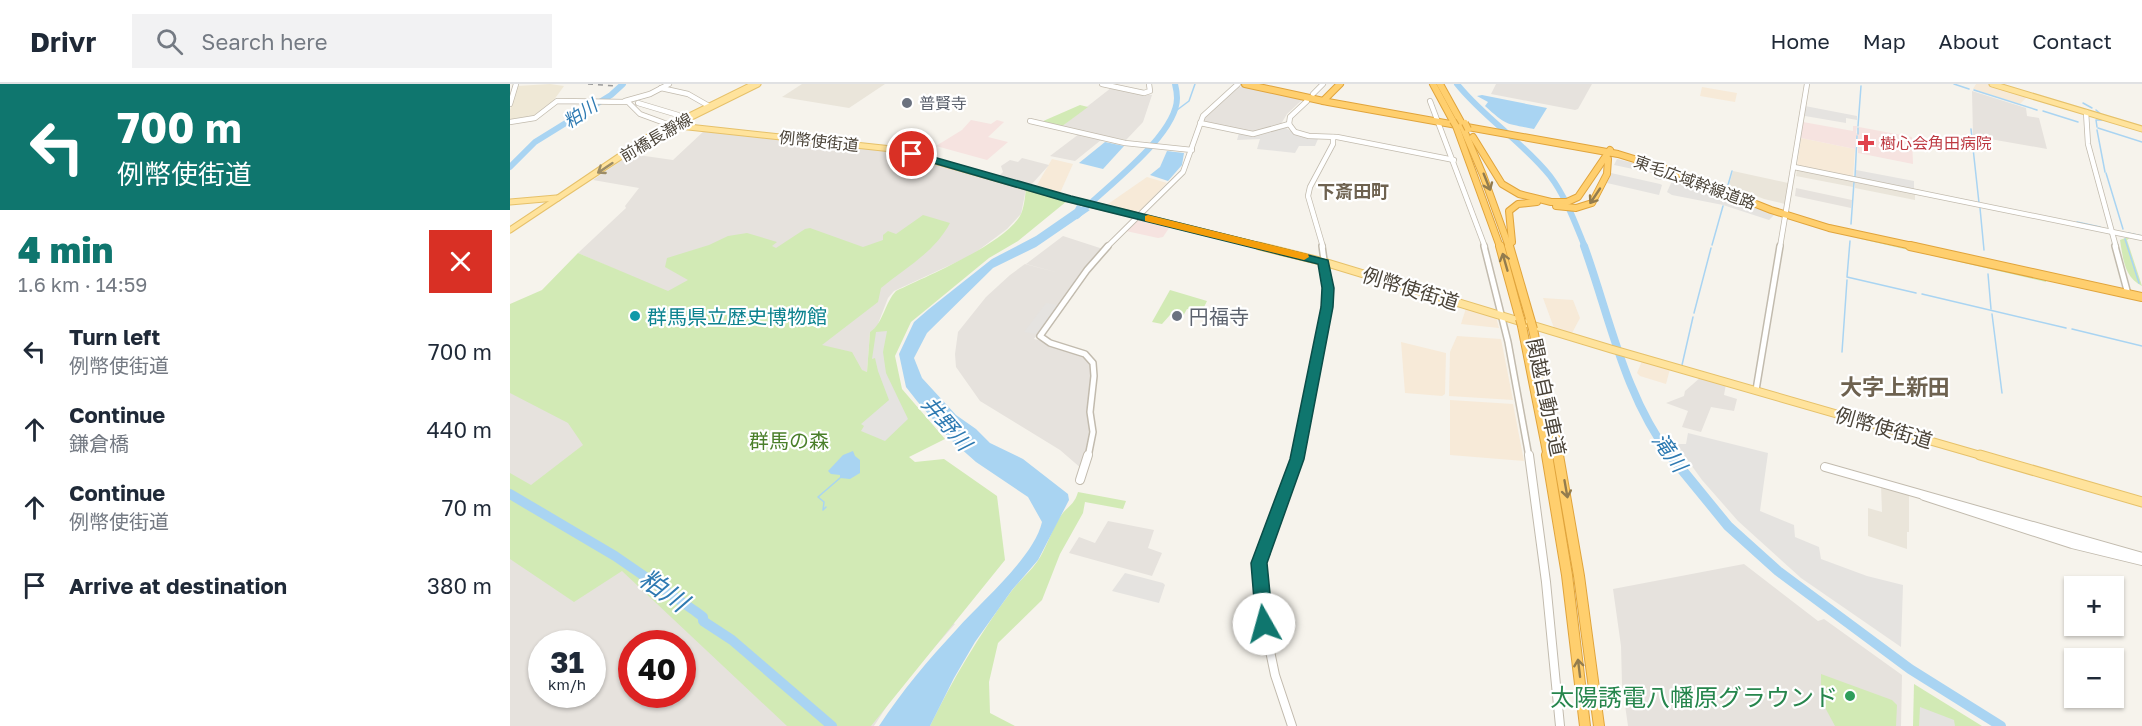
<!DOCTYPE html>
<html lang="en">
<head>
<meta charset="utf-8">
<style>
	:root { --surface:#fff; --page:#f2f2f3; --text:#1f2937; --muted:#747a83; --line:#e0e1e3; --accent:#0f766e }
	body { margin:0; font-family:"Golos Text","Noto Sans JP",sans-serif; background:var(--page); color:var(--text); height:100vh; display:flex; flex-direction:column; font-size:22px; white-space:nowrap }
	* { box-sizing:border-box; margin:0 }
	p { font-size:20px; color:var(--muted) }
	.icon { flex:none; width:33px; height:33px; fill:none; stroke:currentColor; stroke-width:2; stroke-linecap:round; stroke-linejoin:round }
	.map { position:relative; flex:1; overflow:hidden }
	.drawer { display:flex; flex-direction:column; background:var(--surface); width:510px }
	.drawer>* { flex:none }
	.top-card { background:#0f766e; color:#fff; overflow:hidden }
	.fabs { position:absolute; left:1554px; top:492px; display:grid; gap:12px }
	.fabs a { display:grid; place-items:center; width:60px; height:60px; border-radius:0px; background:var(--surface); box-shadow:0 2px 4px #0004; font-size:30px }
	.speed { position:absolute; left:18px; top:546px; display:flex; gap:12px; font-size:30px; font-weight:700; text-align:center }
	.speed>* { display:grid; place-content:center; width:78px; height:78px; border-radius:50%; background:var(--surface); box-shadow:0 2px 4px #0004; line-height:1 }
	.speed small { font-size:15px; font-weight:400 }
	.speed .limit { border:9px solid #d22; background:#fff; color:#111 }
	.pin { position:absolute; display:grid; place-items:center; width:51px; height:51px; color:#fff; margin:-26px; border:3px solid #fff; border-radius:50%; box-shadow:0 2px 6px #0007 }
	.me { position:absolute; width:66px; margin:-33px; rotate:353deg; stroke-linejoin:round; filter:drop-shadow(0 0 4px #0008) }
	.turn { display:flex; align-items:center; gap:21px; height:126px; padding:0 18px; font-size:27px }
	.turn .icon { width:78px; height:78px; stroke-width:2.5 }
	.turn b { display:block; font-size:42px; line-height:51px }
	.round { display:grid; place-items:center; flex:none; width:63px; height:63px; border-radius:0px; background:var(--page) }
	.summary { display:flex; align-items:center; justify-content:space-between; height:102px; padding:0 18px }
	h1 { font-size:36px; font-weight:800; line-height:45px; color:var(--accent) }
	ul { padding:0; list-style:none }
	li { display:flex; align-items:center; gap:18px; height:78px; padding:0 18px }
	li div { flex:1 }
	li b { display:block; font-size:22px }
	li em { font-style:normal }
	header { display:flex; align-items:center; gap:36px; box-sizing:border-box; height:84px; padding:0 30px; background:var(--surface); border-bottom:2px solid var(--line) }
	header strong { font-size:28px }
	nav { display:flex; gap:33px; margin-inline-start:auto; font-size:21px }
	.search { width:420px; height:54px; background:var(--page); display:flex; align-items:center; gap:15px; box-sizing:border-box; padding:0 21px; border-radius:0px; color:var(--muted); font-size:22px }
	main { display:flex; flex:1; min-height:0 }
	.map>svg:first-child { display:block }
</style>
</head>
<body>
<header>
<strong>Drivr</strong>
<div class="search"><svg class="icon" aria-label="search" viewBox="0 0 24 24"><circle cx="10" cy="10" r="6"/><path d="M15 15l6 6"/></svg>Search here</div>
<nav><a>Home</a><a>Map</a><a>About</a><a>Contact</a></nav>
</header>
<main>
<section class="drawer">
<div class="top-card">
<div class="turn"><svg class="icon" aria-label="left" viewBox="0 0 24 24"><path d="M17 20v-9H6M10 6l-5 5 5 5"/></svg><div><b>700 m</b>例幣使街道</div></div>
</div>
<div class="summary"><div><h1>4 min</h1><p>1.6 km · 14:59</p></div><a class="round" style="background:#d93025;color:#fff"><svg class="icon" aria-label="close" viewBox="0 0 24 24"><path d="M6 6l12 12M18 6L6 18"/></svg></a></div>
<ul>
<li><svg class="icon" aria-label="left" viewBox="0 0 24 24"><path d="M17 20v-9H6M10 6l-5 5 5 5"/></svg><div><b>Turn left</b><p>例幣使街道</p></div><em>700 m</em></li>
<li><svg class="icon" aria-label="ahead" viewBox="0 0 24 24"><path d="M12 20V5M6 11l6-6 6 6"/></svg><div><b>Continue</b><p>鎌倉橋</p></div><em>440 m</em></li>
<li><svg class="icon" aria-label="ahead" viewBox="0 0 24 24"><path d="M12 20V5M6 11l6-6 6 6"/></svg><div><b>Continue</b><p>例幣使街道</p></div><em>70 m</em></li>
<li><svg class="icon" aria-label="arrive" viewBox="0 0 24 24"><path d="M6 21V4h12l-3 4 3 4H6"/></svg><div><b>Arrive at destination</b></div><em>380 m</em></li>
</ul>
</section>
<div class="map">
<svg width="1632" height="642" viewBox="0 0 1632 642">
	<rect width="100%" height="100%" fill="#f6f3ec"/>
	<g fill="#eae5da">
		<path d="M292 0H375L339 24 272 13Z"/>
		<path d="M1287 85 1405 110V116L1345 104V99L1343 103 1286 92Z"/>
		<path d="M1223 87 1278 99 1275 120 1254 115 1219 101Z"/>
		<path d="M1371 402 1399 411V448H1397V465L1358 452V424L1372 428Z"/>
	</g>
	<g fill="#f7ead8">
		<path d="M1466 0H1478L1517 13 1510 20 1463 5Z"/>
		<path d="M1192 3 1227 9 1225 18 1190 12Z"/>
		<path d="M1291 54 1345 65 1343 93 1287 82Z"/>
		<path d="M542 75 563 80 550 109 527 101Z"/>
		<path d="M637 93 657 99 631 126 621 128 598 120Z"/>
		<path d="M1033 214 1063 216 1070 234 1061 251 1044 244Z"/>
		<path d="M956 224 986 233 989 244 951 240Z"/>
		<path d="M947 252 991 255 1003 316 939 312 940 268Z"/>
		<path d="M891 258 936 269 935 310 932 312 895 309Z"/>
		<path d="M1132 277 1160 285 1156 300 1130 292 1127 289Z"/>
		<path d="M940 316 1003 320 1014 377 940 371Z"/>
	</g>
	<g fill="#e6e2dd" fill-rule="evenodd">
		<path d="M986 0H1082L1068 25 1065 26 981 10Z"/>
		<path d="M736 2 793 15 777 30 771 40 747 49 695 38 694 36 700 27 728 3Z"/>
		<path d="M601 4 642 11 633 38 616 56 551 43Z"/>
		<path d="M1462 7 1516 24 1517 32 1529 34 1537 65 1463 52Z"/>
		<path d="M194 47 388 68 516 105 511 130 497 145 462 171 384 207 378 214 366 245 360 248 357 288 312 276 68 169 116 124 115 122 129 104 83 96 121 70 163 76Z"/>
		<path d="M569 50 591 56 565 77 540 72Z"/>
		<path d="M512 74 539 81 521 101 489 92 493 88 491 82 500 76 508 78Z"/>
		<path d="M1286 104 1342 116 1341 124 1285 112Z"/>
		<path d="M553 152 593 165 568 194 524 255 553 262 576 273 580 278 582 290 581 348 572 385 550 366 470 317 446 283 445 270 448 248 476 213 500 191 515 180 549 189 516 180Z"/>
		<path d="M1191 293 1216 300 1214 311 1227 315 1224 327 1201 323 1191 348 1172 343 1178 327 1156 319 1174 312 1175 307Z"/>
		<path d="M0 306 304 468 445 540 388 605 364 642H0ZM32 560H82V610H32ZM122 560H172V610H122Z"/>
		<path d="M598 437 644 446 638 464 652 469 642 492 559 469 569 453 585 459Z"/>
		<path d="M1234 480 1308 537 1314 535 1392 591 1391 642H1118L1112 600 1111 562 1103 505Z"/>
	</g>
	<path fill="#efe8d6" d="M40 0 54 2 41 20 26 32 0 37V26L7 2Z"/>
	<g fill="#f6e3e0">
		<path d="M461 36 481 40 487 36 494 38 478 53 498 58 477 76 426 62 452 46Z"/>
		<path d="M1293 38 1343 47V42H1347L1346 49 1348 50 1349 43 1402 53 1403 80 1348 69V52H1346L1345 65 1291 54Z"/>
		<path d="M628 136 659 144 653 153 648 154 616 147Z"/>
	</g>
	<g fill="#d2eab5">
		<path d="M570 21 578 23 551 43 531 38Z"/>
		<path d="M516 105 557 117 508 157 479 174 401 238 385 272 392 305 435 355 399 373 405 378 434 375 487 412 495 476 361 642H277L112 487 64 518 0 475V389L21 401 73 361 58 339 0 309V220L32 206 68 169 158 207 178 196 155 183 157 174 199 161 218 152 237 149 267 158 262 162 266 164 295 145 300 144 353 163 373 156V151L378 147 386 150 413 131 440 139C424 169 396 183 371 204L368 218 312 261 342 268 352 286 357 288 360 248C373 240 375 218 386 207 417 192 492 161 510 132 514 125 515 113 516 105Z"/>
		<path d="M1338 152 1521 191 1536 195V198Z"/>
		<path d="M1618 153H1621L1617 156 1632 202C1614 193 1613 174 1610 156Z"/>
		<path d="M660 206 697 217 692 227 677 225 673 232 660 231 652 240 642 238Z"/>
		<path d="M568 408 616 417 613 425 575 418 573 429 550 470 532 516 488 559 479 598 480 629 505 642H420C443 595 469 551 500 509 508 498 519 489 527 478 536 465 541 447 550 433 557 422 564 422 568 408Z"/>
		<path d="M1311 590 1382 616 1387 621 1386 642H1325L1311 616Z"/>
		<path d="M1404 600 1472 642H1403Z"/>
	</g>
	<g fill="#e5e3e0">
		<path d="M1295 22 1347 32V36L1336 34V39L1295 32Z"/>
		<path d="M770 43 776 44 789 52 808 55 805 62H789L785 69 747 65 750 55 727 56 729 49 744 52Z"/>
		<path d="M1107 75 1152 86 1154 89 1151 96 1145 95 1142 89 1104 81Z"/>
		<path d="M1346 86 1404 97V105L1346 93Z"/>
		<path d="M1101 89 1150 100 1152 101 1149 111 1097 99Z"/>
		<path d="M1166 93H1169L1264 131 1259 136 1213 121 1162 111 1157 108 1162 97 1168 98Z"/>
		<path d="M536 219 548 221 527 250 514 248Z"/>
		<path d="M377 247 373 268 376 289 398 335 375 357 351 347 354 342 351 340 379 316 368 287 365 274 362 275 366 248Z"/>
		<path d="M1178 349 1258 369 1250 427 1284 441 1285 453 1309 463 1311 475 1357 492 1393 501 1391 563 1291 494 1228 437 1192 396 1166 360H1176Z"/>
		<path d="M615 489 653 499 655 501 649 519 602 507Z"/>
		<path d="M1410 623 1444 636 1445 642H1409Z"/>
	</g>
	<g fill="#a9d4f2">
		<path d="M972 11 1037 24 1024 45C996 39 998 43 975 22L978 18 967 12Z"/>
		<path d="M595 58 614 62 593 85 569 79Z"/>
		<path d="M657 67 674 69 672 81 658 97 640 91 650 83Z"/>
		<path d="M567 121 580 126 526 163 483 184 417 249 404 274 412 294 446 331 466 345 480 359 513 375 558 410 559 416 528 476 502 506 465 558 444 594 420 642H369C392 607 418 576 447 545 472 517 524 473 532 438L518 413 466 378 440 355 407 317 396 303 389 270 404 238 419 225 482 175 526 152 565 125Z"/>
		<path d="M343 367 345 372 350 376V389L340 395 330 394V391L321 390 318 387 333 371Z"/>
	</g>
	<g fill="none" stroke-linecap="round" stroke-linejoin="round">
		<g stroke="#a9d4f2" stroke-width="1.5">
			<path d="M1444 0 1459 5"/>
			<path d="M1464 6 1527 26"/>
			<path d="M1573 19 1582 24"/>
			<path d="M1586 26 1592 31"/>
			<path d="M1533 27 1568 38"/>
			<path d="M663 29 679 17 685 0"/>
			<path d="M1348 42 1351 2"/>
			<path d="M1587 43 1586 36H1592"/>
			<path d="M1348 44V50"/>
			<path d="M1588 44 1632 58"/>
			<path d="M1461 45 1463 63"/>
			<path d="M1587 46 1595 88"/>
			<path d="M1463 64 1469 119"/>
			<path d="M1596 89 1613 145"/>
			<path d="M1345 93 1347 52"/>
			<path d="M1218 101 1222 87"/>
			<path d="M1470 124 1474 166"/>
			<path d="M1567 138 1590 143"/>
			<path d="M1341 140 1344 98"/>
			<path d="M1618 149 1632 152"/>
			<path d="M1615 155 1629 199"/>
			<path d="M1340 157 1337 193 1406 209"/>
			<path d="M1202 161 1213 122"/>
			<path d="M1478 190 1481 225"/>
			<path d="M1412 210 1556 244"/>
			<path d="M1184 229 1201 164"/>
			<path d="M1482 230 1492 309"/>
			<path d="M1562 245 1632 262"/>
			<path d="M1332 268 1337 196"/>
			<path d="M1172 281 1183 233"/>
			<path d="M316 423 313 426 314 418 308 413 330 394"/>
		</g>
		<g stroke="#a9d4f2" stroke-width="6">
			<path d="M947 0C974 34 1013 58 1040 92 1056 113 1065 139 1075 163"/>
			<path d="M0 83 25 58 101 11 113 0"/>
			<path d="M567 132C593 105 667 52 667 14 667 9 666 4 665 0"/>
		</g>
		<path stroke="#a9d4f2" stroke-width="8" d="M1074 162C1100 234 1114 311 1161 373"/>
		<g stroke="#a9d4f2" stroke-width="10">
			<path d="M1160 371 1218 442 1268 487 1400 585 1491 642"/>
			<path d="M0 410 105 472 185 527 193 533V537L222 556 322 642"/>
		</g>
		<g stroke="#c2bbae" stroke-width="6">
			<g id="minor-far2">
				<path d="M592 0 634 9 640 7 639 0"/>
				<path d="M151 4 178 10 199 22"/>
				<path d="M803 10 813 0"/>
				<path d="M115 17 140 10 159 0"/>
				<path d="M920 17 975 163"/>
				<path d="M128 19 168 31"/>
				<path d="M0 20 6 0"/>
				<path d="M1576 28 1578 60 1606 163"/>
				<path d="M520 37 615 59 682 66"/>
				<path d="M0 38 25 34 47 17 118 18 130 30 160 41"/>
				<path d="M690 39 743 50 779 40"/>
				<path d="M779 40 785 48 799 52 827 53 944 76"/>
				<path d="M779 40 780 33 797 17"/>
				<path d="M1284 83 1632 154"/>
				<path d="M597 163 673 88 693 32 728 0"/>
				<path d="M813 163 798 112 800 103 823 60V53"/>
				<path d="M1270 163 1297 0"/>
			</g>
		</g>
		<g stroke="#c2bbae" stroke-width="8">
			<g id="minor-far1">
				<path d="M974 162 998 258 1019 373"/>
				<path d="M1605 162 1618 210"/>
				<path d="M1246 306 1270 162"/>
				<path d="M578 373 583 348 580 328 584 292 583 279 575 270 540 259 530 252 577 186 598 162"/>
				<path d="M787 373 817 223 818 204 812 162"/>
			</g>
		</g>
		<g stroke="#c2bbae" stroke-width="10">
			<g id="minor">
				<path d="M1019 371 1036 498 1050 642"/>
				<path d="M1315 383 1632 473"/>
				<path d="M570 396 578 371"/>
				<path d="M1414 412 1562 460 1632 477"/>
				<path d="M782 642 765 591 755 543 748 482 787 371"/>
			</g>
		</g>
		<g stroke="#e6c16a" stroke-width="7">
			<g id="major-far2">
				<path d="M244 0 141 51 48 114 139 54 248 0"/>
				<path d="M1482 0 1632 45"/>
				<path d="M160 41 382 65 555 114 755 163"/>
				<path d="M0 118 46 114"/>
				<path d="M0 146 48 114"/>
			</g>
		</g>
		<g stroke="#e6c16a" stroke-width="9">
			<path id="major-far1" d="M749 162 814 178 1101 265 1476 373"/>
		</g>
		<g stroke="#e6c16a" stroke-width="11">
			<path id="major" d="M1470 371 1632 418"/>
		</g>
		<g stroke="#e0a43c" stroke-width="8">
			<g id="highway-far2">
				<path d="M735 0 818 18 1108 70 1160 86 1261 126 1319 144 1407 163"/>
				<path d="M923 0 943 37"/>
				<path d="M930 0 951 38"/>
				<path d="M813 17 830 0"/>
				<path d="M946 42 990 163"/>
				<path d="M953 44 973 91 999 163"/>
				<path d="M963 53 992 100 1009 110 1041 118H1057L1068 113 1100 66"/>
				<path d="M1046 122 1066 124 1082 119 1097 90 1098 75"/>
				<path d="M1002 158 999 127 1008 120 1027 118"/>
			</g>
		</g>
		<g stroke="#e0a43c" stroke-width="10">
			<g id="highway-far1">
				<path d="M990 162 1010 235"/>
				<path d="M999 162 1021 238"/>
				<path d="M1400 162 1632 213"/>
				<path d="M1012 242 1038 373"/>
				<path d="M1023 245 1049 373"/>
			</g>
		</g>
		<g stroke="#e0a43c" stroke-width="12">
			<g id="highway">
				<path d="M1037 371 1057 491 1075 642"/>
				<path d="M1048 371 1069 492 1089 642"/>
			</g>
		</g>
		<use href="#minor-far2" stroke="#fff" stroke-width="4.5"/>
		<use href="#minor-far1" stroke="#fff" stroke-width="5"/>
		<use href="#minor" stroke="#fff" stroke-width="8"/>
		<use href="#major-far2" stroke="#ffe39c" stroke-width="5"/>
		<use href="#major-far1" stroke="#ffe39c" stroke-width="7"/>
		<use href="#major" stroke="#ffe39c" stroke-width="9"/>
		<use href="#highway-far2" stroke="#ffcf6e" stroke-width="6"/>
		<use href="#highway-far1" stroke="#ffcf6e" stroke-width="8"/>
		<use href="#highway" stroke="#ffcf6e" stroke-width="10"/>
		<path stroke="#9a9a9a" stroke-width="1.5" stroke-dasharray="5 5" stroke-linecap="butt" d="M78 0 105 2"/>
		<g stroke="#e0a43c" stroke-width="8" stroke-linecap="butt">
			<g id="highway-bridge-far1">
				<path d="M943 37 946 42"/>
				<path d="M955 39 958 45"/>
			</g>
		</g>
		<g stroke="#e0a43c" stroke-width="10" stroke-linecap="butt">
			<g id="highway-bridge">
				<path d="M1010 235 1012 242"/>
				<path d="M1021 238 1023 245"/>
			</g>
		</g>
		<use href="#highway-bridge-far1" stroke="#ffcf6e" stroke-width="6"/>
		<use href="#highway-bridge" stroke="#ffcf6e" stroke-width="8"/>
	</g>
	<defs><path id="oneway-shaft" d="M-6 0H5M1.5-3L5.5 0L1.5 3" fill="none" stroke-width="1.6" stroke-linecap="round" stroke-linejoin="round" transform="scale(1.5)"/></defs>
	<use stroke="#9c8c66" href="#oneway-shaft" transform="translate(95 84) rotate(146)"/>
	<g stroke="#937c4e">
		<use href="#oneway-shaft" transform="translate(977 98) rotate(68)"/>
		<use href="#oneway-shaft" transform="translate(1085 112) rotate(124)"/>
		<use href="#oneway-shaft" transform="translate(995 178) rotate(-106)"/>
		<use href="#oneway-shaft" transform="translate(1056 405) rotate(80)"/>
		<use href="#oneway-shaft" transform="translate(1069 584) rotate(-97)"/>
	</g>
	<path fill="#0f766e" stroke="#0a4d48" stroke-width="1.5" d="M399 68H406L561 112 818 176 824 204 823 223 794 375 757 479 763 540 760 546 754 548 748 546 746 540 741 479 780 375 811 223 812 204 808 180 554 117 399 72Z"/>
	<path fill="#f59e0b" d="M638 131 798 170 799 173 794 176 635 137V132Z"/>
	<g fill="#6b7280" stroke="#fff" stroke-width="2">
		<circle cx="397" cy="19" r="6"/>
		<circle cx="667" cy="232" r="6"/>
	</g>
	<path fill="#e0444e" stroke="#fff" stroke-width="2" d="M1353 50h6v6h6v6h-6v6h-6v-6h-6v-6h6z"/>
	<circle fill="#0f9aa8" stroke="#fff" stroke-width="2" cx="125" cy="232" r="6"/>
	<circle fill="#2e9e5b" stroke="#fff" stroke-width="2" cx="1340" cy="612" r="6"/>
	<g text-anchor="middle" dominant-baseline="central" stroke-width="4.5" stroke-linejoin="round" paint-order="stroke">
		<g font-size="16" fill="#5b616d" stroke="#fff" text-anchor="start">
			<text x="409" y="19">普賢寺</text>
		</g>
		<g font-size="16" fill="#4b4439" stroke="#fff">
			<text transform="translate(146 53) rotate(-30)">前橋長瀞線</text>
			<text transform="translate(309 57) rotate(6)">例幣使街道</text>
			<text transform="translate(1185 98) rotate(20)">東毛広域幹線道路</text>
		</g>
		<g font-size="16" fill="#be3a42" stroke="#fff" text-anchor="start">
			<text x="1370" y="59">樹心会角田病院</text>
		</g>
		<g font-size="18" font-style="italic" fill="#2e7ab2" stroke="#fff">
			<text transform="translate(70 29) rotate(-33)">粕川</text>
		</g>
		<g font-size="18" font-weight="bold" fill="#6e6250" stroke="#fff">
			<text x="843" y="107">下斎田町</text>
		</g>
		<g font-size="20" fill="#4b4439" stroke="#fff">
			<text transform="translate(901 204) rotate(17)">例幣使街道</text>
			<text transform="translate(1037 313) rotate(78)">関越自動車道</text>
			<text transform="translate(1374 343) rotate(16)">例幣使街道</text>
		</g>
		<g font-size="20" fill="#0d838f" stroke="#fff" text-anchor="start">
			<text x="137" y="232">群馬県立歴史博物館</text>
		</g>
		<g font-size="20" fill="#5b616d" stroke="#fff" text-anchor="start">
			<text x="679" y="232">円福寺</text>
		</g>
		<g font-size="20" fill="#4a7f2a" stroke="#fff">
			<text x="279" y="356">群馬の森</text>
		</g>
		<g font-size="21" font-style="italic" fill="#2e7ab2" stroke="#fff">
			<text transform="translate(437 339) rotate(49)">井野川</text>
			<text transform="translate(1160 368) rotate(54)">滝川</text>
		</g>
		<g font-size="22" font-weight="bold" fill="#6e6250" stroke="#fff">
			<text x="1385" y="302">大字上新田</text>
		</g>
		<g font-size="24" fill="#27864d" stroke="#fff" text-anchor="end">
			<text x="1328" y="612">太陽誘電八幡原グラウンド</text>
		</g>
		<g font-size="26" font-style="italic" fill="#2e7ab2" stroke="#fff">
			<text transform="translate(154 506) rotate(35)">粕川</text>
		</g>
	</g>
</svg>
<div class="fabs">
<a>+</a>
<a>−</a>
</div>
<div class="speed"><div>31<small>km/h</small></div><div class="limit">40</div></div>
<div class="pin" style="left:402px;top:70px;background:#d93025"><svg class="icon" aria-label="arrive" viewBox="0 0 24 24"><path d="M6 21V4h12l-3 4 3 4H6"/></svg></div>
<svg class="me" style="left:754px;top:540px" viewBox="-20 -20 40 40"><circle r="19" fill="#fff"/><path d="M0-13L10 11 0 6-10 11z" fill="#0f766e"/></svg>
</div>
</main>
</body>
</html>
